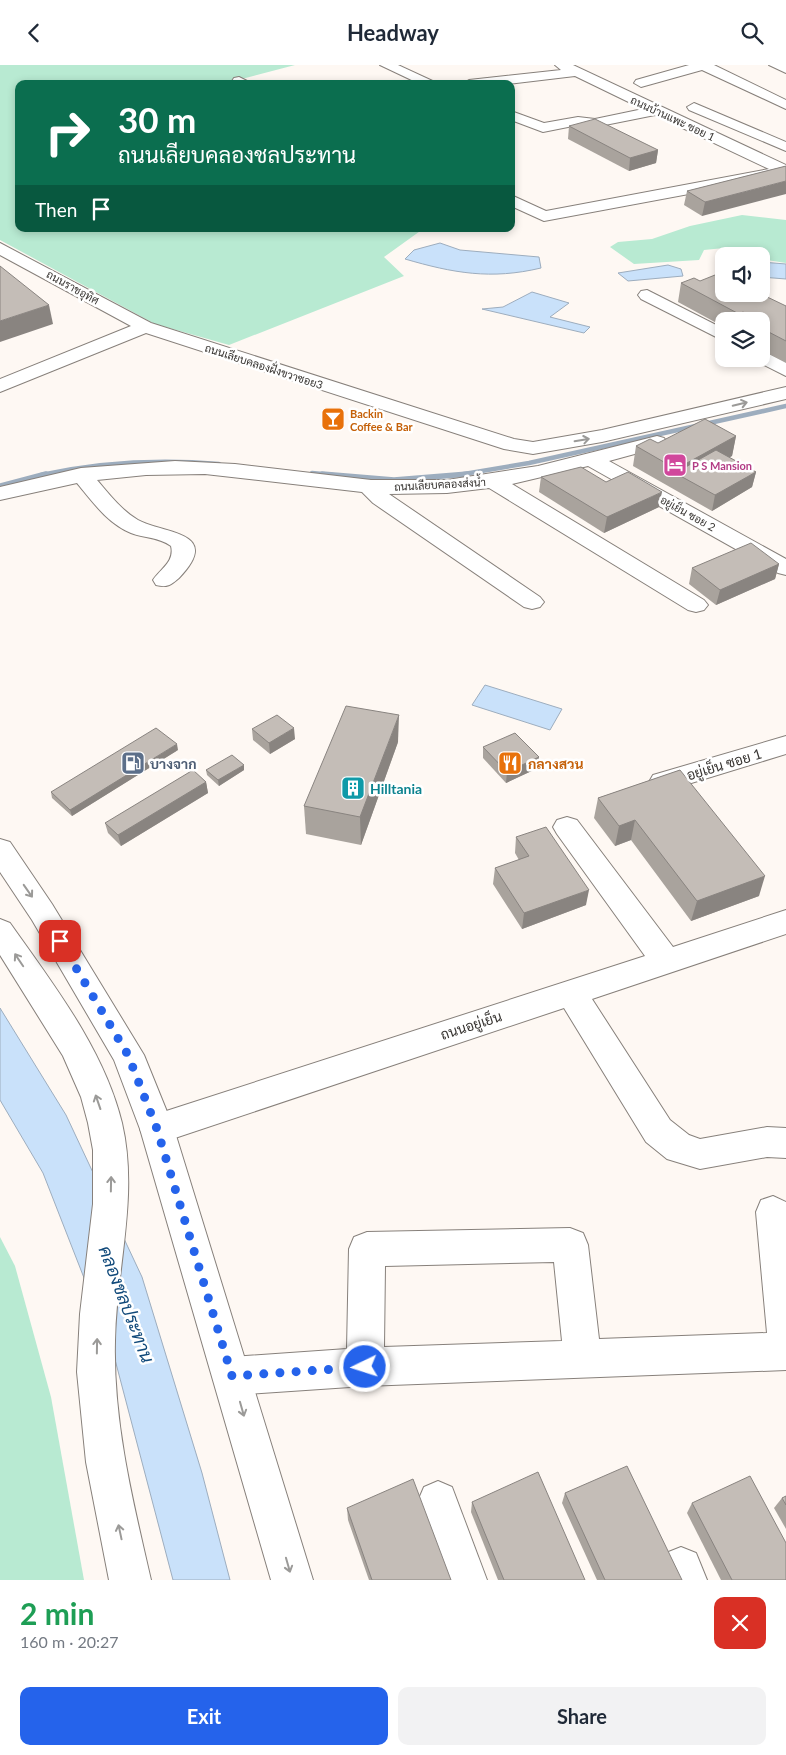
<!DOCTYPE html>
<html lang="en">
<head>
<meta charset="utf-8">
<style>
	:root { --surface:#fff; --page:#f2f2f3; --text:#1f2937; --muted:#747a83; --accent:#2563eb }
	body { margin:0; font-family:Lato,Sarabun,sans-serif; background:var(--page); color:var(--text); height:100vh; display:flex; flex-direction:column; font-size:19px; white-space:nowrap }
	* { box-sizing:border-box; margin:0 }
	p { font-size:16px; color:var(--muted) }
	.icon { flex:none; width:28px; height:28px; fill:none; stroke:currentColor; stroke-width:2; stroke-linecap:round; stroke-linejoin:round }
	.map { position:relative; height:1515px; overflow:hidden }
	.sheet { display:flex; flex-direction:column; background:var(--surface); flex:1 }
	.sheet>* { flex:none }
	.top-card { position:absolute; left:15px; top:15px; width:500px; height:152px; border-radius:10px; box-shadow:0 2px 8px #0003; background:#0b6e4f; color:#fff; overflow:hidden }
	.fabs { position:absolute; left:715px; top:182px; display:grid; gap:10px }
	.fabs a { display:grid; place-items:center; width:55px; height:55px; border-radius:10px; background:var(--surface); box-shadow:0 2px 8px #0003; font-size:25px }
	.pin { position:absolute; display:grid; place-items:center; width:42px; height:42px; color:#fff; margin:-21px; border-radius:10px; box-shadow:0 2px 8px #0006 }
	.me { position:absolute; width:55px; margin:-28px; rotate:266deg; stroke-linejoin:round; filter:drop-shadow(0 0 4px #0008) }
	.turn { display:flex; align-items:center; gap:18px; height:105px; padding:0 20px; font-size:22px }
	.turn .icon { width:65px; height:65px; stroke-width:2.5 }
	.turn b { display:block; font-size:35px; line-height:42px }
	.then { display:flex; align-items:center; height:48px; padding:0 20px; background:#0003; gap:10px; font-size:19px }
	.round { display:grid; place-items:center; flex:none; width:52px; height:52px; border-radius:10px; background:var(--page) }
	.headline { display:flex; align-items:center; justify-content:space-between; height:85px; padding:0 20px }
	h1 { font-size:30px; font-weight:700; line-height:38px; color:#1e9e55 }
	.cta { display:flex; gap:10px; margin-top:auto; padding:10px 20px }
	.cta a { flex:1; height:58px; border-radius:10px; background:var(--accent); color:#fff; font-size:20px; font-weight:700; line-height:58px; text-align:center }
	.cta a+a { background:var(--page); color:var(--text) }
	header { display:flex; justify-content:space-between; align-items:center; height:65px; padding:0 20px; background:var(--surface); font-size:22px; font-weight:700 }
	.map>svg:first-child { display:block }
</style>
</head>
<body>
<header><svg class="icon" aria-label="back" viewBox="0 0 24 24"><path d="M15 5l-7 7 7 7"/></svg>Headway<svg class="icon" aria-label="search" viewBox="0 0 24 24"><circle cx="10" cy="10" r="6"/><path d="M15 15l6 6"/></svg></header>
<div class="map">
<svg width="786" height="1515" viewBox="0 0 786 1515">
	<rect width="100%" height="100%" fill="#fef8f3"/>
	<g fill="#b8ead2">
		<path d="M0 0H295L223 19H19V164H423L384 192 404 211 229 280 155 259 0 175Z"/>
		<path d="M742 150 786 155V198L761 194V191H748L734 182 704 185 699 195 634 199 610 182 618 177 652 174 690 161Z"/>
		<path d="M0 1172 15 1201 51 1332 84 1515H0Z"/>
	</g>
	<g fill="#c9e1fa" stroke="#9dadbe">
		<path d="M440 178 460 185 539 192 541 203C491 215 453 208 405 194L414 185Z"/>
		<path d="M761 197 786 199V214L761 212Z"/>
		<path d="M668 200 681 204 683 211 628 216 618 208Z"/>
		<path d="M532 227 569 238 550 252 590 262 584 268 482 244 503 242Z"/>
		<path d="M485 620 562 644 550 665 472 640Z"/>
		<path d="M0 943 66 1050 142 1212 202 1408 230 1515H173L113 1287 43 1108 0 1035Z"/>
	</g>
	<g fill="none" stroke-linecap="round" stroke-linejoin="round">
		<g stroke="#9dadbe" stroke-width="4.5">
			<path d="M312 408 333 410"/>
			<path d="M41 410C100 397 159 394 219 399"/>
			<path d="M458 410 529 398 786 341"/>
		</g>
		<g stroke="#9dadbe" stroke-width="5.5">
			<path d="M322 409 394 415 468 409"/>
			<path d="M0 421 46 409"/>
		</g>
		<g stroke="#87807b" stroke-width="2">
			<g id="minor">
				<path d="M380 0H398L439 19H420Z"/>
				<path d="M555 0H573L786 100V111L544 156 511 141V130L546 146 769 104 655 50 595 62 578 60 543 67 511 55V46L544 58 578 52 595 54 643 44 575 11 508 19H462L469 15 561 5Z"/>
				<path d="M689 0H714L786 35V44L702 5 641 22 634 18 636 15Z"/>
				<path d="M769 0H786V8Z"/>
				<path d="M239 12 253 19H234L232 16 234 13Z"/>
				<path d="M694 38 786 77V86L689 45 687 42Z"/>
				<path d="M0 178 151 258 514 374 533 377 602 365 786 322V334L602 377 533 389 504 384 146 268 0 327V314L131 261 0 190Z"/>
				<path d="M647 225 724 264V276L641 234 638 230 641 226Z"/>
				<path d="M761 285 786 297V311L754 295 761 294Z"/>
				<path d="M657 371 664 373 667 377 664 381 609 396 786 494V510L778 508 588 401 512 419 704 535 708 540 704 545 696 547 688 545 489 423 447 428 389 429 540 532 544 537 540 542 532 544 524 542 373 438 362 427 205 409 146 410 97 415C109 429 121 445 138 455 163 469 224 466 179 513 171 520 167 523 156 520L153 515C160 504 175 497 171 481 159 472 144 473 131 468 107 458 92 436 77 418L0 435V422L81 403 175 396 235 399 371 415H447L538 401Z"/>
				<path d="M786 671V689L662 727 653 724 649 717 653 710Z"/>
				<path d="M567 752 577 755 673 882 786 845V869L592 934 670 1055 689 1070 700 1074 767 1062 786 1063V1093L767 1092 700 1104 667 1094 646 1077 564 943 157 1079 145 1075 140 1064 145 1053 157 1049 645 891 557 769 553 762 557 755Z"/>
				<path d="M773 1131 786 1137V1305L365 1321 232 1330 219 1324 213 1311 219 1298 232 1292 347 1284 349 1184 354 1172 367 1167 570 1163 583 1168 588 1180 599 1274 767 1268 756 1147 761 1135ZM554 1197 562 1276 384 1282 385 1201Z"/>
				<path d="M438 1416 452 1422 487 1515H445L418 1436 424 1422Z"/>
				<path d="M681 1482 696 1488 707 1515H665L660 1503 666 1488Z"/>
			</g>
		</g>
		<g stroke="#87807b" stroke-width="2">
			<g id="major">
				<path d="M0 774 10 777 52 839 144 990 174 1064 313 1515H271L140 1064 114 995 32 855 0 807Z"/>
				<path d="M0 854 10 858C53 919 104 984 122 1058 139 1131 116 1204 115 1276 113 1357 133 1437 151 1515H109L86 1397 77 1307 80 1249 93 1139V1085L88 1058 81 1032 63 991 0 890Z"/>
			</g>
		</g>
		<use href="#minor" fill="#fff" fill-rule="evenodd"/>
		<use href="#major" fill="#fff" fill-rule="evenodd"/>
	</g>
	<g fill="#a9a39d">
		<path d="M569 61 658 85 656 98 629 106 568 74Z"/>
		<path d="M786 101 702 151 684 140 687 126Z"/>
		<path d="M700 216 786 241V298L761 285V256H724V262L678 237 681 218Z"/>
		<path d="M736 371 732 391 729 392 756 407 752 422 712 446 633 401 636 381Z"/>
		<path d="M541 412 606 417 659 442 604 468 539 427Z"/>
		<path d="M779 499 775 514 716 540 689 519 692 503Z"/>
		<path d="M252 664 295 674 270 689 253 675Z"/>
		<path d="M398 677 361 780 306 769 304 741Z"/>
		<path d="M483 682 539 692 538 703 506 718 483 693Z"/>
		<path d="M178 685 72 751 52 733 51 727Z"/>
		<path d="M206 705H244L219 721 207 710Z"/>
		<path d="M680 705 759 831 691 856 631 775 615 781 594 753 598 733Z"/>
		<path d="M206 717 208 728 121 781 108 768 105 758Z"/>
		<path d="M516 772 586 840 522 864 493 819 495 803 519 795 515 788Z"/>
		<path d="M565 1428 682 1515H597L562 1438Z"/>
		<path d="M786 1431V1464L774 1443 782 1433Z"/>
		<path d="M472 1437 585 1515H498L471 1447Z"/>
		<path d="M692 1438 786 1515H721L687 1448Z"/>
		<path d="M347 1443 451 1515H369L348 1455Z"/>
	</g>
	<g fill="#898480">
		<path d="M658 85 656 98 629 106 630 93Z"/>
		<path d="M786 116V129L702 151 705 137Z"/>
		<path d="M49 240 53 259 0 277V256Z"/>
		<path d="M743 247 741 256H737L739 249Z"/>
		<path d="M736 371 732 391 688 415 675 408 676 404Z"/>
		<path d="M756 407 752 422 712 446 715 430Z"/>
		<path d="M662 427 659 442 604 468 607 452Z"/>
		<path d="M779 499 775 514 716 540 720 525Z"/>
		<path d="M399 650 398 677 361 780 360 752Z"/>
		<path d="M294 663 295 674 270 689 269 678Z"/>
		<path d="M177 679 178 685 72 751 70 745Z"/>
		<path d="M539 692 538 703 506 718 507 707Z"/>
		<path d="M244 700V705L219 721 218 715Z"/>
		<path d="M206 717 208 728 121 781 118 770Z"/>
		<path d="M635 755 631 775 615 781 619 761Z"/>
		<path d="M765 811 759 831 691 856 697 836Z"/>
		<path d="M589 825 586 840 522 864 524 848Z"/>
	</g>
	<g fill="#c4bdb7" stroke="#898480">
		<path d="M595 54 658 85 630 93 569 61Z"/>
		<path d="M786 101V116L705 137 687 126Z"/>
		<path d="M0 201 49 240 0 256Z"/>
		<path d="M720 208 724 210V229H761L786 241V276L761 263V256H759L743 247 739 249 681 218 694 213 700 216Z"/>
		<path d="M705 354 736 371 676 404 636 381 650 374 658 378Z"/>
		<path d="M716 385 756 407 715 430 675 408Z"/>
		<path d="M581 402 606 417 628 407 662 427 607 452 541 412Z"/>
		<path d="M751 478 779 499 720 525 692 503Z"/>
		<path d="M346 641 399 650 360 752 304 741Z"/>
		<path d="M277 650 294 663 269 678 252 664Z"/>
		<path d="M156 663 177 679 70 745 51 727Z"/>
		<path d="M515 668 539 692 507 707 483 682Z"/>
		<path d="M232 690 244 700 218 715 206 705Z"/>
		<path d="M193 705 206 717 118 770 105 758Z"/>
		<path d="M680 705 765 811 697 836 635 755 619 761 598 733Z"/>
		<path d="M546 762 589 825 524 848 495 803 529 791 516 772Z"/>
		<path d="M627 1401 682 1515H605L565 1428Z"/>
		<path d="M538 1407 585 1515H504L472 1437Z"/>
		<path d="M750 1411 786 1478V1515H732L692 1438Z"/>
		<path d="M413 1414 451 1515H372L347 1443Z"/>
		<path d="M786 1431V1440L782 1433Z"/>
	</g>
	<defs><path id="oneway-shaft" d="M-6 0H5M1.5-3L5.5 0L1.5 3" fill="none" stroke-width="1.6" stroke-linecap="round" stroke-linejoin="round" transform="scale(1.25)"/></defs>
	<g stroke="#9b9a98">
		<use href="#oneway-shaft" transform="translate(740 339) rotate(-13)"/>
		<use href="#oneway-shaft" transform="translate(582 375) rotate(-9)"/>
		<use href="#oneway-shaft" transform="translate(28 826) rotate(55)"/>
		<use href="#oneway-shaft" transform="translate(19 895) rotate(-124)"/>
		<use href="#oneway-shaft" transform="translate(98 1037) rotate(-109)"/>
		<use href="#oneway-shaft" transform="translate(111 1119) rotate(-89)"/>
		<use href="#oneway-shaft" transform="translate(97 1281) rotate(-89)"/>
		<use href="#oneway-shaft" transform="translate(242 1344) rotate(74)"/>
		<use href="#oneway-shaft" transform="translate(120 1467) rotate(-102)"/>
		<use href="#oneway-shaft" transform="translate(288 1500) rotate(74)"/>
	</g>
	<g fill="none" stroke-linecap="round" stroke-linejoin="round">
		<path stroke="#2563eb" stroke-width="9" stroke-dasharray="0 16.2" d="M60 876 128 990 157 1064 232 1311 365 1302"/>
	</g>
	<defs>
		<g id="bar-square" transform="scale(1.25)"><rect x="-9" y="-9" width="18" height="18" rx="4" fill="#e8710a" stroke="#fff"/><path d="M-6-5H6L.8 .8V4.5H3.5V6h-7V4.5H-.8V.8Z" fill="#fff"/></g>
		<g id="hotel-square" transform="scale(1.25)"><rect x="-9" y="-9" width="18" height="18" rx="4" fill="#d1479c" stroke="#fff"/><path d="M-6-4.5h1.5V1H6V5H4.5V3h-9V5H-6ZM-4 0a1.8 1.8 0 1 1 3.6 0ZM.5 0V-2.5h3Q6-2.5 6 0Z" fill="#fff"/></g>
		<g id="fuel-square" transform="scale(1.25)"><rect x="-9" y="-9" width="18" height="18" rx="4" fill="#5c6f8a" stroke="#fff"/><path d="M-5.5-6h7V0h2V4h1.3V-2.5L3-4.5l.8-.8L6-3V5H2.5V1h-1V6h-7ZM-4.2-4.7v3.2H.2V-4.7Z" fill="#fff"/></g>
		<g id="restaurant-square" transform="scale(1.25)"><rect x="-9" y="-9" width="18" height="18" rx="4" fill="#e8710a" stroke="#fff"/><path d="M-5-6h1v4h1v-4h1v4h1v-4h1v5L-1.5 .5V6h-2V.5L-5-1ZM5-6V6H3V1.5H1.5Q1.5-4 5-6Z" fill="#fff"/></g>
		<g id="building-square" transform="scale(1.25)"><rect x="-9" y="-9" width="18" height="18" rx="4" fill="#0f9aa8" stroke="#fff"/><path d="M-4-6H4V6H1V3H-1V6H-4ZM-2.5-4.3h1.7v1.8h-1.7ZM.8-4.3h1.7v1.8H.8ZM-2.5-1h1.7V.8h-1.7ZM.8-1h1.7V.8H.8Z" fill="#fff"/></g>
	</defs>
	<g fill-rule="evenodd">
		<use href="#bar-square" x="333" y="354"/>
		<use href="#hotel-square" x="675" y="400"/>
		<use href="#fuel-square" x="133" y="698"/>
		<use href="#restaurant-square" x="510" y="698"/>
		<use href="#building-square" x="353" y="723"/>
	</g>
	<g text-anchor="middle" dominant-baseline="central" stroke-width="5" stroke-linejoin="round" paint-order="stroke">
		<g font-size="11" fill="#373431" stroke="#fff">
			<text transform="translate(673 53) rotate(25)">ถนนบ้านแพะ ซอย 1</text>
			<text transform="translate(73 222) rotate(29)">ถนนราชอุทิศ</text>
			<text transform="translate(264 301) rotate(18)">ถนนเลียบคลองฝั่งขวาซอย3</text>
			<text transform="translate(440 419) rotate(-3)">ถนนเลียบคลองส่งน้ำ</text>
			<text transform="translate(688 448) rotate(29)">อยู่เย็น ซอย 2</text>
		</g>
		<g font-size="11" font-weight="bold" fill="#c56008" stroke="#fff" text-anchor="start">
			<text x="350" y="348">Backin<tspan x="350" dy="13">Coffee &amp; Bar</tspan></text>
		</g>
		<g font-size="11" font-weight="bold" fill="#b23c85" stroke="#fff" text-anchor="start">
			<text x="692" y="400">P S Mansion</text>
		</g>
		<g font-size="14" font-weight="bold" fill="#4e5e75" stroke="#fff" text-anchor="start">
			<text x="150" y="698">บางจาก</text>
		</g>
		<g font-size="14" font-weight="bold" fill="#c56008" stroke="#fff" text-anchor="start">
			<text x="528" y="698">กลางสวน</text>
		</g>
		<g font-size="14" fill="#373431" stroke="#fff">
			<text transform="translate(724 699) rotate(-17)">อยู่เย็น ซอย 1</text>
			<text transform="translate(471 960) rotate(-18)">ถนนอยู่เย็น</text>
		</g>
		<g font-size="14" font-weight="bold" fill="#0d838f" stroke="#fff" text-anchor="start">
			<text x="370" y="723">Hilltania</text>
		</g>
		<g font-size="18" font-style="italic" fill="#10497a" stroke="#fff">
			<text transform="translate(127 1239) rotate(69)">คลองชลประทาน</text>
		</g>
	</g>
</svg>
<div class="fabs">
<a><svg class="icon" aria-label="sound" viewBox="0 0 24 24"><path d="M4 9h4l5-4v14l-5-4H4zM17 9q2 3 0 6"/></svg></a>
<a><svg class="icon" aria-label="layers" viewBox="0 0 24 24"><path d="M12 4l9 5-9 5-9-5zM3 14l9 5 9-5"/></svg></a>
</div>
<div class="pin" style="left:60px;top:876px;background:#d93025"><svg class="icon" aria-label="arrive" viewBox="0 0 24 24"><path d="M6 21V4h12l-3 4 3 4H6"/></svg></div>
<svg class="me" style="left:365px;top:1302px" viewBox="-20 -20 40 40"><circle r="17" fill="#2563eb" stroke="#fff" stroke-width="3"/><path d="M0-11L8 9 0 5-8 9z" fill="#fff"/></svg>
<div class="top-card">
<div class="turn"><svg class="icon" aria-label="right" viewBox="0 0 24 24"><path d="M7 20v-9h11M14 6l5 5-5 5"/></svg><div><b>30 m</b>ถนนเลียบคลองชลประทาน</div></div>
<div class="then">Then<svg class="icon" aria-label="arrive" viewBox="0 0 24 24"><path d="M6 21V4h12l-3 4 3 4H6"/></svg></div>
</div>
</div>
<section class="sheet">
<div class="headline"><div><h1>2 min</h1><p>160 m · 20:27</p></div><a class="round" style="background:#d93025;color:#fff"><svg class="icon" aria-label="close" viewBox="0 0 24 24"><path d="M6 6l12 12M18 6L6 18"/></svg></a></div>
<div class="cta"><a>Exit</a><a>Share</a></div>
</section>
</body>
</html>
